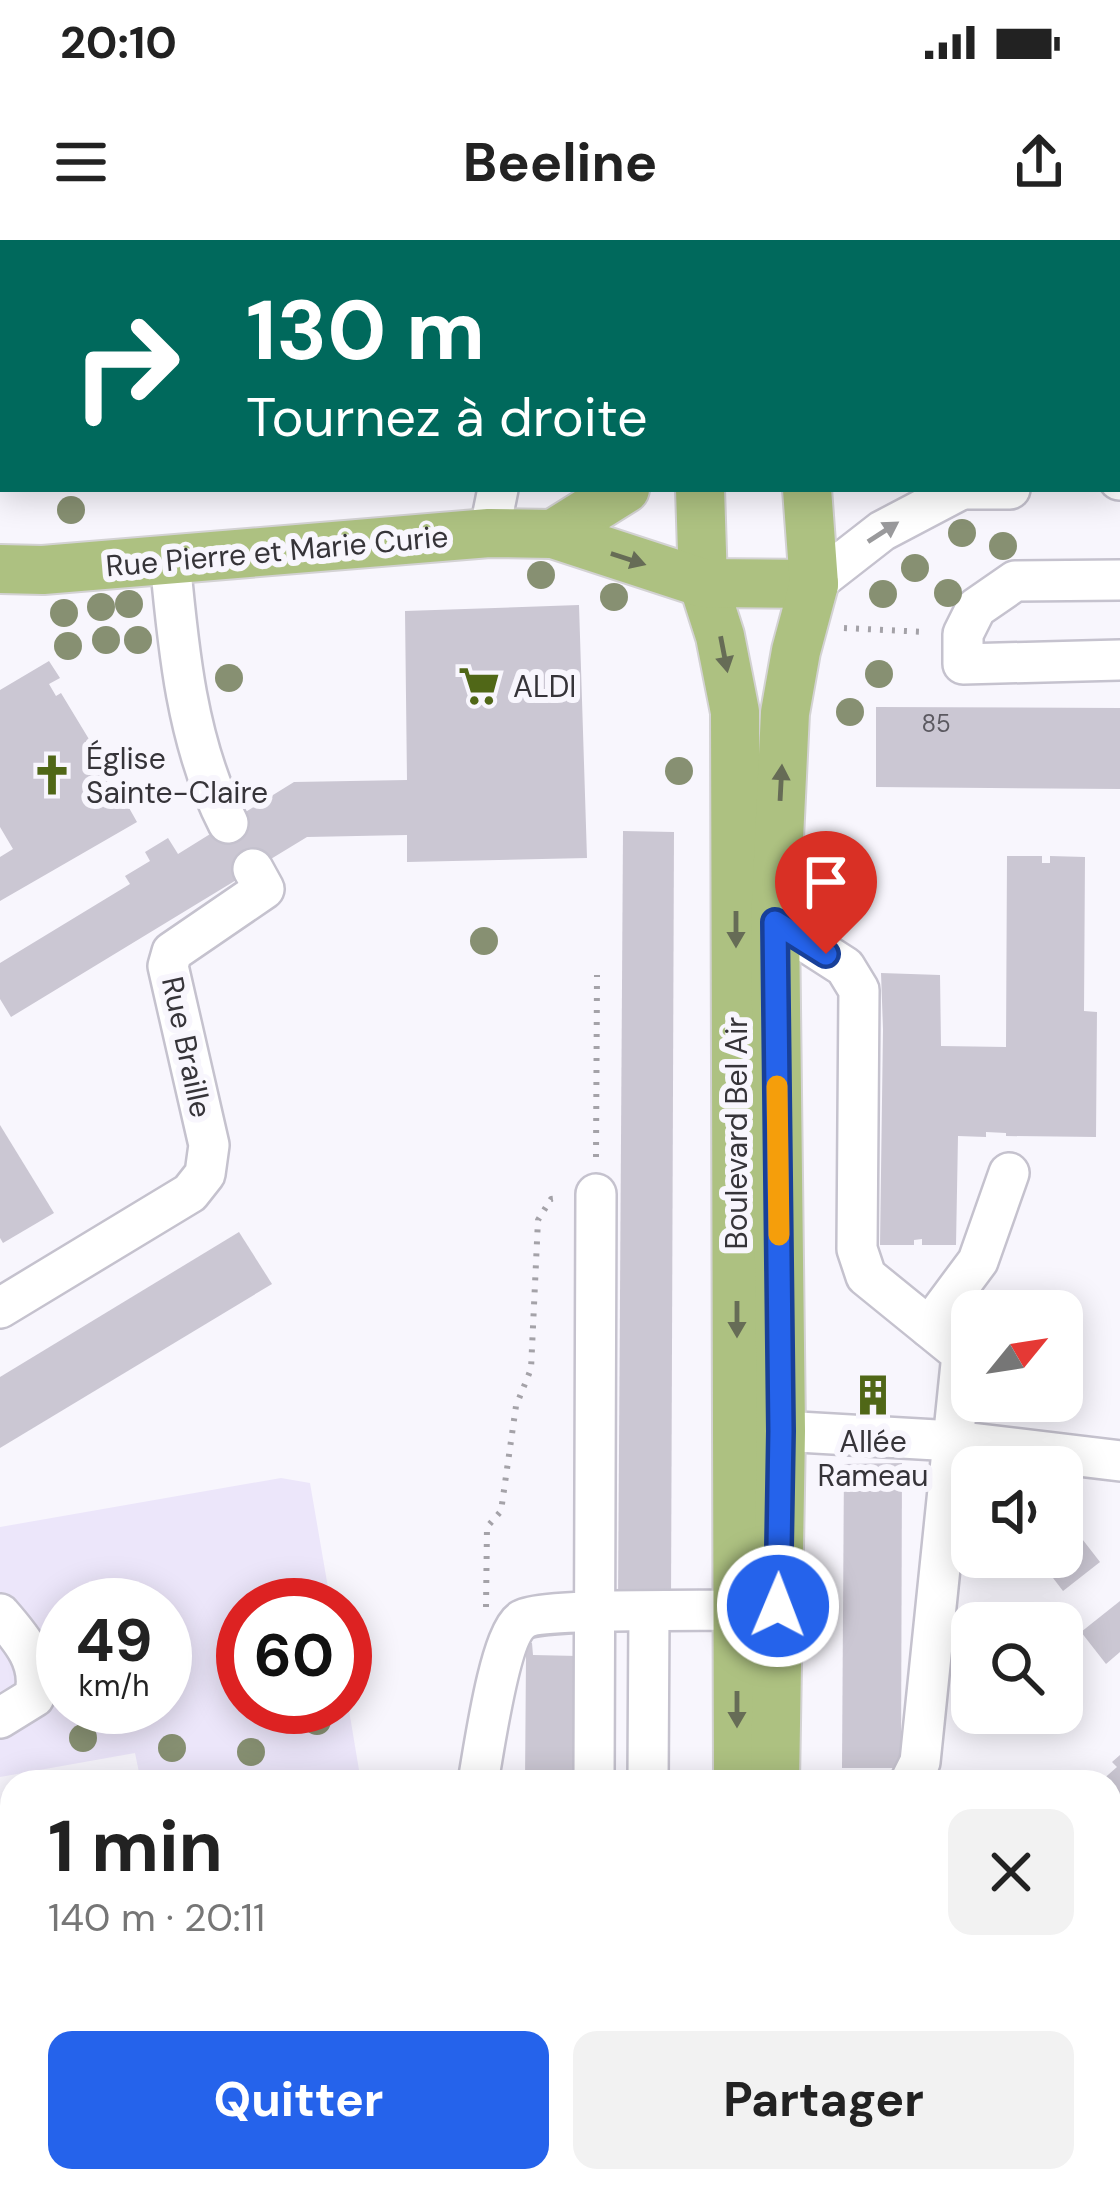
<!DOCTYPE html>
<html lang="fr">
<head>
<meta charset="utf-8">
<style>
	:root { --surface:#fff; --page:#f2f2f2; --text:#222; --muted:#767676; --accent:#2563eb }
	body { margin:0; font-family:"DM Sans",sans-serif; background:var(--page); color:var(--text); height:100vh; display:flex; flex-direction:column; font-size:45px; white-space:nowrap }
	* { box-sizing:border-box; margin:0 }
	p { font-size:39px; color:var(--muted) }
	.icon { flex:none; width:66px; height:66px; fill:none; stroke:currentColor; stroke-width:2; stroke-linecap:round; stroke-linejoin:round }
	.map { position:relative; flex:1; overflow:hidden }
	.drawer { position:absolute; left:0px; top:1530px; width:1122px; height:423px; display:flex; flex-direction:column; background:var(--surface); border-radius:36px 36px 0 0; box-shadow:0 6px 30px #0003 }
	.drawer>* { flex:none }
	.banner { position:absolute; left:0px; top:0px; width:1122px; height:252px; box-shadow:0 6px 30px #0003; background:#00695c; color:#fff; overflow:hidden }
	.needle { width:78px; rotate:60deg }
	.buttons { position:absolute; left:951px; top:1050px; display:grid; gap:24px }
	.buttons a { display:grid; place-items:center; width:132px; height:132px; border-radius:24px; background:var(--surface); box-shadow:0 6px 30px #0003; font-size:60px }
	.speed { position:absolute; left:36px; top:1338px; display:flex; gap:24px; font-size:60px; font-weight:700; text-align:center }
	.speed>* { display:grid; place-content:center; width:156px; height:156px; border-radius:50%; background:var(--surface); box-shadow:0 6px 30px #0003; line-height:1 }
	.speed small { font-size:30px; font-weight:400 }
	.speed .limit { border:18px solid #d22; background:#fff; color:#111 }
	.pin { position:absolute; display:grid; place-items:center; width:102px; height:102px; color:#fff; margin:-123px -51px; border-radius:50% 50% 50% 0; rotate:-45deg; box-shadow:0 0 12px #0007 }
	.pin .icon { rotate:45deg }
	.me { position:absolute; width:132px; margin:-66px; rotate:1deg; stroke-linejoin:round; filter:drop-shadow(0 0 9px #0008) }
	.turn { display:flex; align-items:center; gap:42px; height:252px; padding:0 48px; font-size:54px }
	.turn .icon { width:156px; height:156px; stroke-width:2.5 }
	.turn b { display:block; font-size:84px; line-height:102px }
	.round { display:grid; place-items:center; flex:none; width:126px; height:126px; border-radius:24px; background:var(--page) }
	.headline { display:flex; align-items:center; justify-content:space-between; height:204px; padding:0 48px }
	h1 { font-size:72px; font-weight:700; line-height:90px }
	.primary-button { display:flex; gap:24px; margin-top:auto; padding:24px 48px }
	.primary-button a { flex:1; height:138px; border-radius:24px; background:var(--accent); color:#fff; font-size:48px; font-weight:700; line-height:138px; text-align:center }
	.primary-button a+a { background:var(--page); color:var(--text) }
	.status { display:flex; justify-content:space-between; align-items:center; height:84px; padding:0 60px; background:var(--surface); direction:ltr }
	.status svg { height:33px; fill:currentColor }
	header { display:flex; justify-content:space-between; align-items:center; height:156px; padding:0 48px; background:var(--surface); font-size:54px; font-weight:700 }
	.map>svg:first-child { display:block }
</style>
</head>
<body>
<div class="status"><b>20:10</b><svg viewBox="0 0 49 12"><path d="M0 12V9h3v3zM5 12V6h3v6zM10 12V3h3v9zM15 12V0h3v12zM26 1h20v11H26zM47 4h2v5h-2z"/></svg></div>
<header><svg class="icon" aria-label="menu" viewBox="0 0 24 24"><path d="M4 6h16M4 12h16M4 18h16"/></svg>Beeline<svg class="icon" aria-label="share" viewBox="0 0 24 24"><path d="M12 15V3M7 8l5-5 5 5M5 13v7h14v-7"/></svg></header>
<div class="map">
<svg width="1120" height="1952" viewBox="0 0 1120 1952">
	<rect width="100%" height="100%" fill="#f8f6fd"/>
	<path fill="#ece6fa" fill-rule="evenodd" d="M281 1238 310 1243 331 1365H243V1467H345V1446L361 1542H141L135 1513 0 1537V1287ZM63 1365H165V1467H63Z"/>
	<g fill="#cbc7d3">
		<path d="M579 365 587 618 407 622V595L307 597 11 777 0 759V723L130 644 125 636 150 621 145 612 168 598 178 614 294 542 407 540 405 371Z"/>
		<path d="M49 421 60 438 49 444 56 456 61 453 104 524 99 527 110 546 115 543 137 582 0 661V617L13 609 0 587V450Z"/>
		<path d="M876 467 1120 468V549L876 547Z"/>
		<path d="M623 591 674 592 671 1364H618Z"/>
		<path d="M1007 616H1042V623H1050V616L1085 617 1084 771 1097 772 1096 897 1006 896V893L986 892V897L958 896 956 1005H922V999L914 1000V1005H880L883 789 881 733 940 735 941 806 1006 807Z"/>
		<path d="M0 885 54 973 3 1003 0 998Z"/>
		<path d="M239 992 272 1044 0 1208V1137Z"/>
		<path d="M902 1223 901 1528H842L844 1224Z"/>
		<path d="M1062 1273 1100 1322 1063 1351 1037 1317H1062Z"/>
		<path d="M1120 1361V1412L1106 1424 1081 1392Z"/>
		<path d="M522 1402 532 1403 533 1415 578 1416 576 1542H525L526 1416 520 1415Z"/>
		<path d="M1120 1515V1594L1110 1602V1542H1100L1117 1527 1112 1522Z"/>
		<path d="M12 1609V1677L7 1678 0 1611Z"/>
		<path d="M1120 1766V1874L1110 1894V1786Z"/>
		<path d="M12 1817V1876L0 1878V1818Z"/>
	</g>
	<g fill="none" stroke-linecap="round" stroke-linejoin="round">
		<g stroke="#c5c2ce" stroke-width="44">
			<g id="minor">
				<path d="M579 0V3"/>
				<path d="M237 3 239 0"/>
				<path d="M0 8 5 0"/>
				<path d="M0 193 3 192"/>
				<path d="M1119 240H1120"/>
				<path d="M952 249H1010"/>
				<path d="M489 293 498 249"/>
				<path d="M170 320C178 407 187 504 228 583"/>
				<path d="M1120 340 1015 341 976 368 963 394V424L1120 420"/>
				<path d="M814 344 882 291 958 251"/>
				<path d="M775 682 845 727 859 750 857 1009 866 1036 962 1114 920 1522 910 1542"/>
				<path d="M0 1068 190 953 205 934 209 905 168 726 172 712 264 649 253 629"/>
				<path d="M929 1087 978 1021 1009 933"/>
				<path d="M781 1191 954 1201 1120 1221"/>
				<path d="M0 1374C21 1398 44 1424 34 1457L0 1478"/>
				<path d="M478 1542C484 1510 499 1397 522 1380 538 1368 706 1371 737 1370"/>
				<path d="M594 1542 596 954"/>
				<path d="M648 1542 649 1372"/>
				<path d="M1110 1689 1120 1671"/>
				<path d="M0 1690 12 1689"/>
				<path d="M0 1781 12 1780"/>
				<path d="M655 1941 663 1952"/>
				<path d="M972 1952 977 1941"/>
			</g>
		</g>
		<g stroke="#d3d2d3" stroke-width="52">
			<g id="major">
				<path d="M715 0 716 3"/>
				<path d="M760 0 761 3"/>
				<path d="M700 249 703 343 720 396 735 472 738 1542"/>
				<path d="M553 294 625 249"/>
				<path d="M0 329 43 330 489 293 553 294 703 343 814 344"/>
				<path d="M775 1542 781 1191 775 682 785 473 796 411 814 344 807 249"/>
				<path d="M787 1941 789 1952"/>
				<path d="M702 1952 704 1941"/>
			</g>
		</g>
		<g stroke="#a4a2a8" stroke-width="6" stroke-dasharray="3 9" stroke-linecap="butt">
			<path d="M844 388 926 392"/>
			<path d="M596 917 597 735"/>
			<path d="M486 1367 487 1287 501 1271 516 1166 531 1129 538 980 551 959 561 958"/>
		</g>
		<use href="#minor" stroke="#fff" stroke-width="39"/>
		<use href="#major" stroke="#adc181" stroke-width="48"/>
	</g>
	<g fill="#879072">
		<circle cx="71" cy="270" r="14"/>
		<circle cx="962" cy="293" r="14"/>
		<circle cx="1003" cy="306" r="14"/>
		<circle cx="915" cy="328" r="14"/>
		<circle cx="541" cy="335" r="14"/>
		<circle cx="948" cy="353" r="14"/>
		<circle cx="883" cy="354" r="14"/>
		<circle cx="614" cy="357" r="14"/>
		<circle cx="129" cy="364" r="14"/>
		<circle cx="101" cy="367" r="14"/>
		<circle cx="64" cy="373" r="14"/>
		<circle cx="106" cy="400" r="14"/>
		<circle cx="138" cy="400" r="14"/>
		<circle cx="68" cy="406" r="14"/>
		<circle cx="879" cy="434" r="14"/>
		<circle cx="229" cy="438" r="14"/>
		<circle cx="850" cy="472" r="14"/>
		<circle cx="679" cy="531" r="14"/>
		<circle cx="484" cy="701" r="14"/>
		<circle cx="317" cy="1481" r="14"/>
		<circle cx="83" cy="1498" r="14"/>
		<circle cx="172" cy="1508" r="14"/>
		<circle cx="251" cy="1512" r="14"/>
	</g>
	<defs><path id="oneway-solid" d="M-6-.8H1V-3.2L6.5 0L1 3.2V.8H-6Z" transform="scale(3)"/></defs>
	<use fill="#9a9a9c" href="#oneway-solid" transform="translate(883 292) rotate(-33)"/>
	<g fill="#666c56">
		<use href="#oneway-solid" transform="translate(628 319) rotate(18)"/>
		<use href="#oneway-solid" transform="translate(724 414) rotate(79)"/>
		<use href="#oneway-solid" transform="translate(781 543) rotate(-87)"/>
		<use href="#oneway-solid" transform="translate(736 689) rotate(90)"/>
		<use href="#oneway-solid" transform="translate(737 1079) rotate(90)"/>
		<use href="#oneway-solid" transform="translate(737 1469) rotate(90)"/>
	</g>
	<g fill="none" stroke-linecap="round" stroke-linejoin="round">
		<g stroke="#184099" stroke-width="30">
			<path id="route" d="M778 1366 781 1191 775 682 826 714"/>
		</g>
		<use href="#route" stroke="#2563eb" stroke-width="21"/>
		<path stroke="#f59e0b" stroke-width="21" d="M777 846 779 995"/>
	</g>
	<defs>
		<g id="supermarket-bare" transform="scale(3.24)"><path d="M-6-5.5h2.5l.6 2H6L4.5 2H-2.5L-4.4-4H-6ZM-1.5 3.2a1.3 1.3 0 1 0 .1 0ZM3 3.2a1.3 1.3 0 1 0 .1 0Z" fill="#506717" stroke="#f8f6fd" stroke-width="2.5" paint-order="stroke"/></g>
		<g id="church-bare" transform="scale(3.24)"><path d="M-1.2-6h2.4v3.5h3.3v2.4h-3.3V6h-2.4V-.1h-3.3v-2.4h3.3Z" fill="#506717" stroke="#f8f6fd" stroke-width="2.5" paint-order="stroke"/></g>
		<g id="building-bare" transform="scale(3.24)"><path d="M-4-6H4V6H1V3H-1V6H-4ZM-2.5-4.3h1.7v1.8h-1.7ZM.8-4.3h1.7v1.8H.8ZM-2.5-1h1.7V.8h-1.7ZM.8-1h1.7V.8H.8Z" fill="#506717" stroke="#f8f6fd" stroke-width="2.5" paint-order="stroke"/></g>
	</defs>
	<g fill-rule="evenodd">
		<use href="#supermarket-bare" x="479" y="446"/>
		<use href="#church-bare" x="52" y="535"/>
		<use href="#building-bare" x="873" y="1155"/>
	</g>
	<g text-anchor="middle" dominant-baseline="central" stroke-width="12" stroke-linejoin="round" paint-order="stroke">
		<g font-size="24" fill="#5b5960">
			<text x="936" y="483">85</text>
		</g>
		<g font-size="30" fill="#363439" stroke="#f8f6fd">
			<text transform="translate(277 311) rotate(-5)">Rue Pierre et Marie Curie</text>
			<text transform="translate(187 807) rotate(78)">Rue Braille</text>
			<text transform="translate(736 893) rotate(-90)">Boulevard Bel Air</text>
		</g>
		<g font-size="30" fill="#363439" stroke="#f8f6fd" text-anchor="start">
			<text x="513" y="446">ALDI</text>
			<text x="86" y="518">Église<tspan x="86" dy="34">Sainte-Claire</tspan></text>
			<text x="873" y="1201" text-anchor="middle">Allée<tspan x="873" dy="34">Rameau</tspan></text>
		</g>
	</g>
</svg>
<div class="buttons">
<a><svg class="needle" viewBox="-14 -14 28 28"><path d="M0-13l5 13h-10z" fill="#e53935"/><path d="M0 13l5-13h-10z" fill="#767676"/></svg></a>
<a><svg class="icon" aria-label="sound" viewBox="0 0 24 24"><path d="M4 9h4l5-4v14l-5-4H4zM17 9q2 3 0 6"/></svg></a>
<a><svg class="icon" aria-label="search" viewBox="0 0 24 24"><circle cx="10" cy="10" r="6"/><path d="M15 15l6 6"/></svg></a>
</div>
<div class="speed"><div>49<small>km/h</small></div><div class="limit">60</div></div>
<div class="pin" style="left:826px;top:714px;background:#d93025"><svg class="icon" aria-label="arrive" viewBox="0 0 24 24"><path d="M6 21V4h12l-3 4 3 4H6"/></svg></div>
<svg class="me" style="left:778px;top:1366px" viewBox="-20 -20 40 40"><circle r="17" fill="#2563eb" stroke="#fff" stroke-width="3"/><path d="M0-11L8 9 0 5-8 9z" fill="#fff"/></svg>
<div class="banner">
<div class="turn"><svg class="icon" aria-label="right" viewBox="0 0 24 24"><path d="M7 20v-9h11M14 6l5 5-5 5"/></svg><div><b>130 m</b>Tournez à droite</div></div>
</div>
<section class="drawer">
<div class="headline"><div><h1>1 min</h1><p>140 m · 20:11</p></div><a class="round"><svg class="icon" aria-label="close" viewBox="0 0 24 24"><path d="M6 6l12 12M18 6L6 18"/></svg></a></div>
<div class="primary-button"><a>Quitter</a><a>Partager</a></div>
</section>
</div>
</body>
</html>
